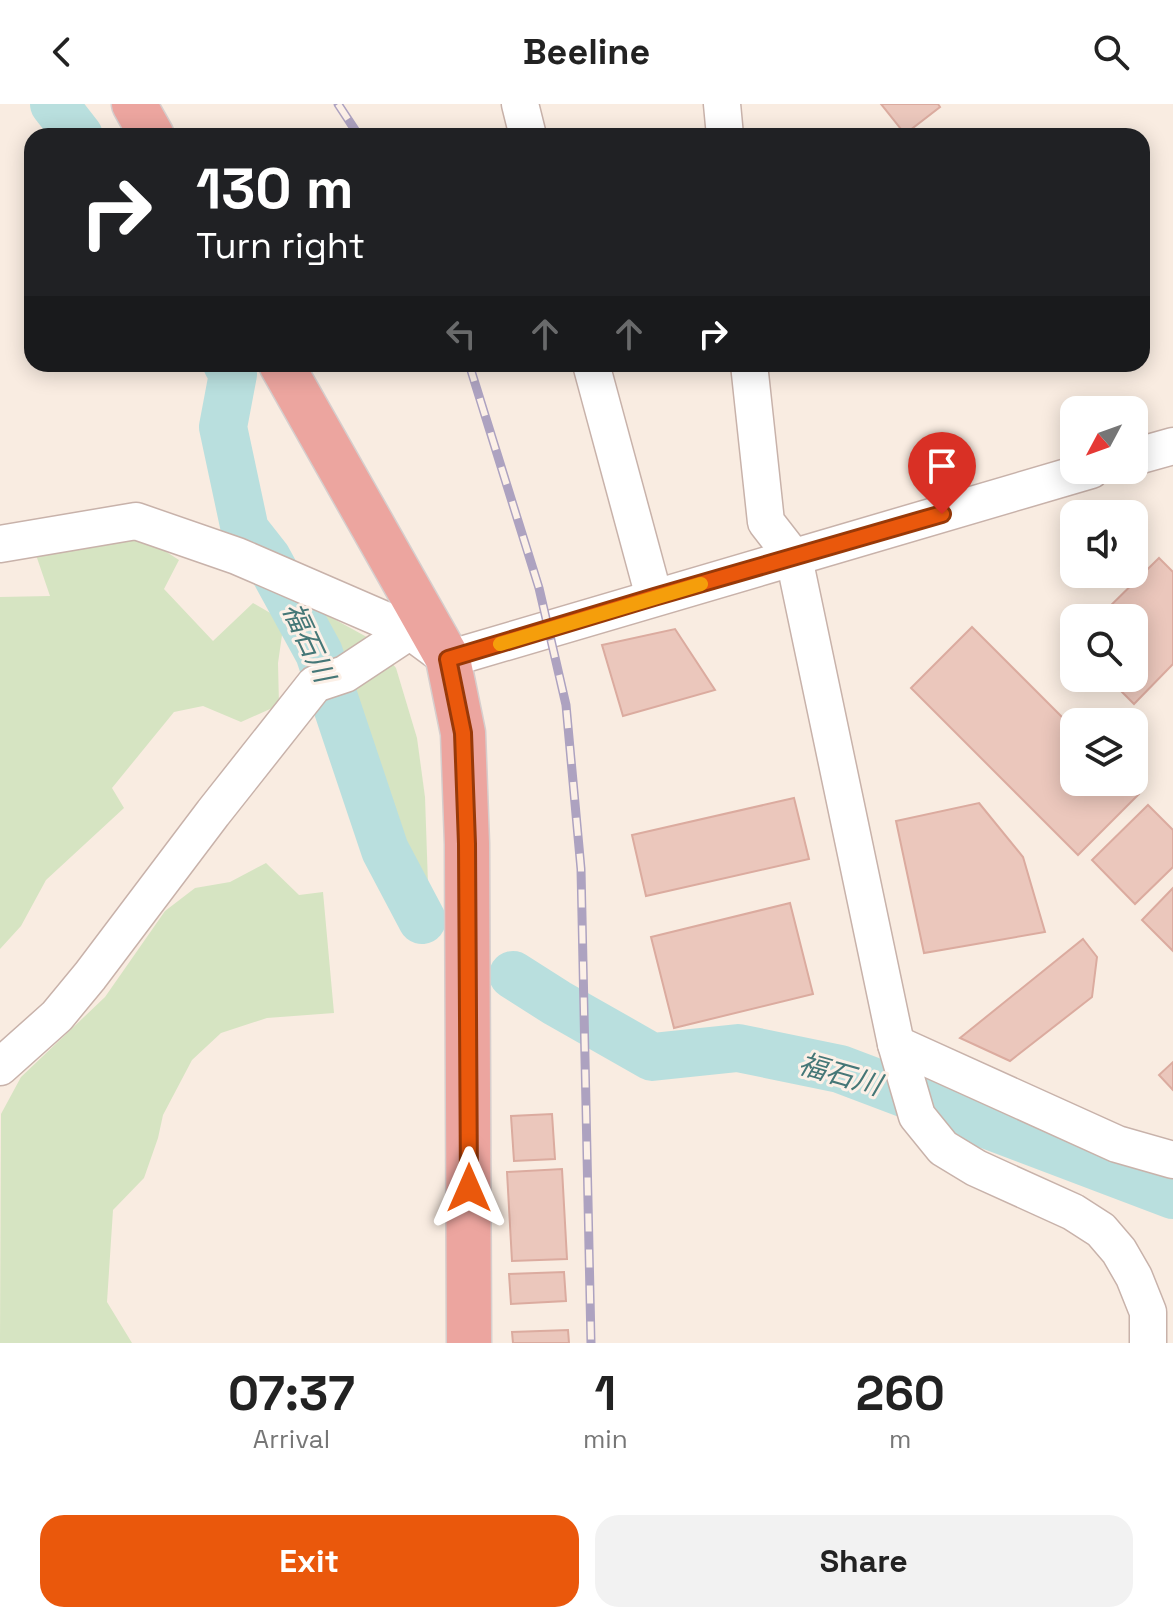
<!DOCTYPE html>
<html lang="en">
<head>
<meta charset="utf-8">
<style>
	:root { --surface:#fff; --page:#f2f2f2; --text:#222; --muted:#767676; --accent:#ea580c }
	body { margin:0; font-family:"Space Grotesk","Noto Sans JP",sans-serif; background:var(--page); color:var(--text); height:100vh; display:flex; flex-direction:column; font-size:30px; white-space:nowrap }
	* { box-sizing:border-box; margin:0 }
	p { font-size:26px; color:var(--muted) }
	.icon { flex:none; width:44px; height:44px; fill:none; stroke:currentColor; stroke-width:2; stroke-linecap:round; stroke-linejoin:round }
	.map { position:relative; height:1239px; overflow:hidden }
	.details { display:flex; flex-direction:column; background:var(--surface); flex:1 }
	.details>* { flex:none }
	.top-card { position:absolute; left:24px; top:24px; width:1126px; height:244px; border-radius:24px; box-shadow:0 4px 20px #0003; background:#202124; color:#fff; overflow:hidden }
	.needle { width:52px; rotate:229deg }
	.tools { position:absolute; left:1060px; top:292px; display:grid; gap:16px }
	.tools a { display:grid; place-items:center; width:88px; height:88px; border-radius:16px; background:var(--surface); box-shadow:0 4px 20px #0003; font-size:40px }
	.pin { position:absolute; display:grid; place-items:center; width:68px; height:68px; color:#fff; margin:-82px -34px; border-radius:50% 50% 50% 0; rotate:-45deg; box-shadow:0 0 8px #0007 }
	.pin .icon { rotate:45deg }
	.me { position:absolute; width:88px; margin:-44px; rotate:0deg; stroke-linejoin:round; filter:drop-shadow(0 0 6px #0008) }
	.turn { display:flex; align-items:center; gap:28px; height:168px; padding:0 40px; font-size:36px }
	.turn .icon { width:104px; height:104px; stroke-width:2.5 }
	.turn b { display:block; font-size:56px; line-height:68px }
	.lanes { display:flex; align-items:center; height:76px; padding:0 40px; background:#0003; justify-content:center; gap:40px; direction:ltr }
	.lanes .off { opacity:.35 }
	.eta { display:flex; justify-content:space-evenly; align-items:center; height:136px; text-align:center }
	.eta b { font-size:48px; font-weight:800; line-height:56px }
	.button { display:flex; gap:16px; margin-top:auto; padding:16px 40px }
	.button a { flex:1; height:92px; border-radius:24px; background:var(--accent); color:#fff; font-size:32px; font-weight:800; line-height:92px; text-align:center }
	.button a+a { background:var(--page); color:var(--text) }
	header { display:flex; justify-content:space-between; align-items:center; height:104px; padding:0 40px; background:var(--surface); font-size:36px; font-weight:800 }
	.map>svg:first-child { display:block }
</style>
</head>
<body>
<header><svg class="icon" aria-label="back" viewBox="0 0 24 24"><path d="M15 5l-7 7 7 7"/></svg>Beeline<svg class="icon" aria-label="search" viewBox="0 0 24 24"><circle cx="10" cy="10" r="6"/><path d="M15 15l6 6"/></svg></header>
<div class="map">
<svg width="1173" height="1239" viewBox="0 0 1173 1239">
	<rect width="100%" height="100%" fill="#f9ece1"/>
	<g fill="#d6e4c2">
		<path d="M134 427 179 456 164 485 213 537 253 499 284 517 278 559 279 601 241 618 203 602 174 608 112 684 124 704 46 776 21 822 0 845V493L50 492 36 451Z"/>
		<path d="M325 510 374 537 396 564 417 634 425 693 429 809 416 807 316 511Z"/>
		<path d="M266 759 299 791 323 788 334 909 267 914 221 929 192 956 163 1011 158 1034 144 1074 113 1106 107 1198 132 1239H0L1 1010 21 973 105 893 165 807 195 784 230 778Z"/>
	</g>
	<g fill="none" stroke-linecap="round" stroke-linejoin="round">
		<g stroke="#b9dfde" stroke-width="48">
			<path d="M54 0 79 32"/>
			<path d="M227 260 233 270 223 323 245 426 267 454 319 549 385 746 422 816"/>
			<path d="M513 871 557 899 652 953 738 944 840 965 1173 1091"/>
		</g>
	</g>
	<g fill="#ebc7bc" stroke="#dbab9f" stroke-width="2">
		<path d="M881 0H938L940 3 905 30Z"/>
		<path d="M1159 454 1173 468V560L1134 600 1108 574H1134V514H1098Z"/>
		<path d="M972 523 1074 625V678H1127L1139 690 1078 751 911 584Z"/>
		<path d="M675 525 715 586 623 612 602 541Z"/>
		<path d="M794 694 809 755 646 792 632 731Z"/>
		<path d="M979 699 1023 753 1045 828 924 849 896 717Z"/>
		<path d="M1148 701 1173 726V763L1135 800 1092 756Z"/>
		<path d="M1173 784V847L1142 816Z"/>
		<path d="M790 799 813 890 674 924 651 833Z"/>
		<path d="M1083 835 1097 853 1092 893 1010 957 960 934Z"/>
		<path d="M1173 958V986L1159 971Z"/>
		<path d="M552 1010 555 1055 514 1057 511 1012Z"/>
		<path d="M562 1065 567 1155 512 1157 507 1068Z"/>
		<path d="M564 1168 566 1197 511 1200 509 1170Z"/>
		<path d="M568 1226 569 1239H513L512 1228Z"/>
	</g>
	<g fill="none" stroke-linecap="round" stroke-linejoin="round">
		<g stroke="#c8b2aa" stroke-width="39">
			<g id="minor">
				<path d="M520 0 528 32"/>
				<path d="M722 0 725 32"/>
				<path d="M591 260 654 493"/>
				<path d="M749 260 766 418 794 454 896 940 917 1012 943 1044 976 1064 1073 1108 1101 1126 1119 1147 1134 1173 1148 1208V1239"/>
				<path d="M1134 353 1173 342"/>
				<path d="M0 440 136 417 237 452 410 527 448 555C662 491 877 430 1091 366"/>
				<path d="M896 940 1117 1040 1173 1056"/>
				<path d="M0 963 57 912 90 872 213 709 315 580 345 570 410 527"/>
			</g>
		</g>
		<g stroke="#d6cecd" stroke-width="47">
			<g id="highway">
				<path d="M134 0 152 32"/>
				<path d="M281 260 448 555 463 629 467 740 469 1239"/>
			</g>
		</g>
		<use href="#minor" stroke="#fff" stroke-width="36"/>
		<use href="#highway" stroke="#eca59f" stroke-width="44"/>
		<g stroke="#ada2c0" stroke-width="9">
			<g id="rail">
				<path d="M338 0 359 32"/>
				<path d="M469 260 539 484 566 601 581 765 591 1239"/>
			</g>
		</g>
		<use href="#rail" stroke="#fcf0e7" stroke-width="6" stroke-dasharray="18" stroke-linecap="butt"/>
	</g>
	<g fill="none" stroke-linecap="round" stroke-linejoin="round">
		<g stroke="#983908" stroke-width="20">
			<path id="route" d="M469 1084 467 740 463 629 448 555 654 493 942 410"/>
		</g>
		<use href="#route" stroke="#ea580c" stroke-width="14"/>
		<path stroke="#f59e0b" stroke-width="14" d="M500 540 701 480"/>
	</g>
	<g text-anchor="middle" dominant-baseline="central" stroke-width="6" stroke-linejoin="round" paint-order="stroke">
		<g font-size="28" font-style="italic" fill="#457777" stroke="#fcf0e7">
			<text transform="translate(309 538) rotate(65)">福石川</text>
			<text transform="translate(840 970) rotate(16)">福石川</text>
		</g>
	</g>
</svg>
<div class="tools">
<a><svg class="needle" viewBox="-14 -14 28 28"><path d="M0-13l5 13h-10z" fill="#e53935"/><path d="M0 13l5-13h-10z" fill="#767676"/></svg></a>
<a><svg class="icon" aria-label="sound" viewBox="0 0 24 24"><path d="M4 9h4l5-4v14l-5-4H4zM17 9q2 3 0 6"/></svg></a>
<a><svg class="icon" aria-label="search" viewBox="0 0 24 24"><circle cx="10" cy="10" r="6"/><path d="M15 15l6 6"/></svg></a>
<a><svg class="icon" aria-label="layers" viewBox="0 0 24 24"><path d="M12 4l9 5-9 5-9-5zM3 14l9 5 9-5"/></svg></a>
</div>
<div class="pin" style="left:942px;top:410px;background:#d93025"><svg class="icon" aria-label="arrive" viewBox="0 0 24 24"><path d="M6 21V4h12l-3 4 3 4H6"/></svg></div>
<svg class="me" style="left:469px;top:1084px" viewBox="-20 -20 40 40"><path d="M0-17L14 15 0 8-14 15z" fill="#ea580c" stroke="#fff" stroke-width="4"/></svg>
<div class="top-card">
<div class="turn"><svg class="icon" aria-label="right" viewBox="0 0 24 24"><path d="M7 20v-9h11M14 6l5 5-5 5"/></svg><div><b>130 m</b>Turn right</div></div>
<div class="lanes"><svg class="icon off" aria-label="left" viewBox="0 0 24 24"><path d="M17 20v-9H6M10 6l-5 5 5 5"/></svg><svg class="icon off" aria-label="ahead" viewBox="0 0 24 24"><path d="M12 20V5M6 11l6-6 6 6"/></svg><svg class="icon off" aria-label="ahead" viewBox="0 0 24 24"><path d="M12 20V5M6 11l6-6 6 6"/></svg><svg class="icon" aria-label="right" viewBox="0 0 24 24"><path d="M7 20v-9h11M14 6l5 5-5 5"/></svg></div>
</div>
</div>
<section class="details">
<div class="eta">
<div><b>07:37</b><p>Arrival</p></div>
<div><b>1</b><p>min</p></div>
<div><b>260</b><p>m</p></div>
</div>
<div class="button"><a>Exit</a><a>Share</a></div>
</section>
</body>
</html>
